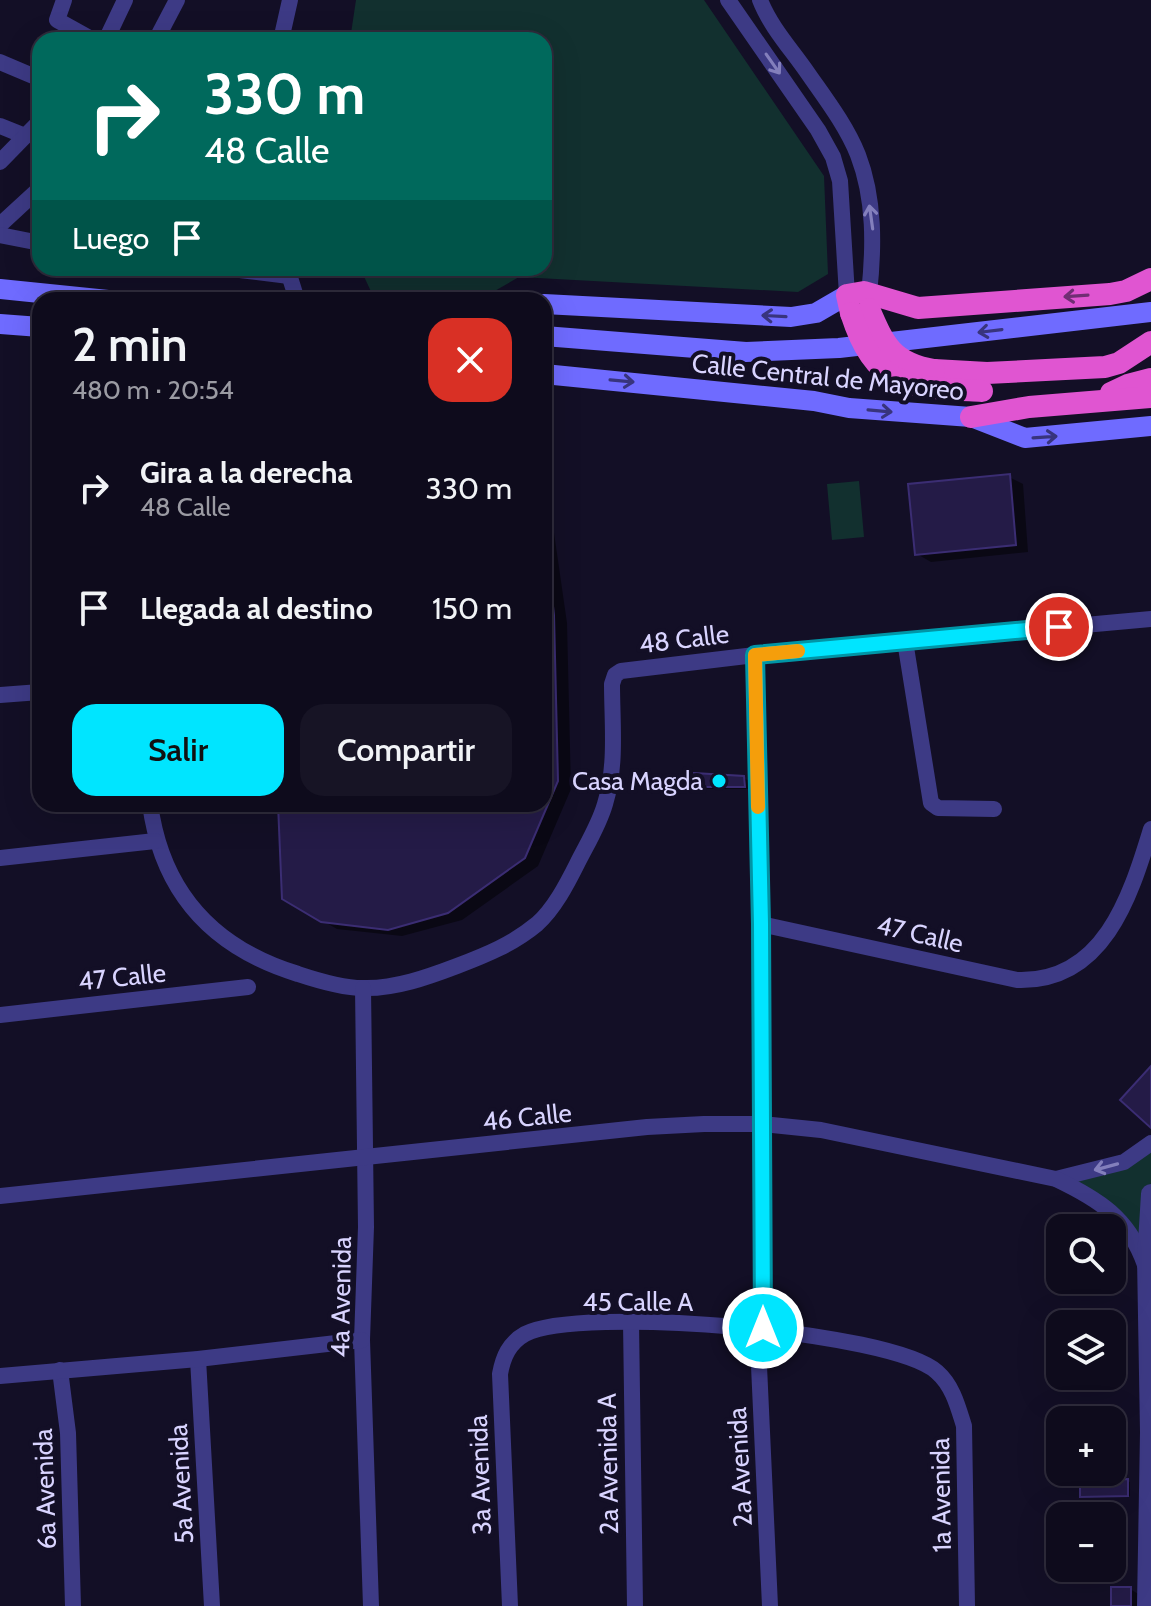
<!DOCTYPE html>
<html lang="es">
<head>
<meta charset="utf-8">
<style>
	:root { --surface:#0e0b1c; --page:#171425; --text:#f1f3f6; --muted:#9b9ba3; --line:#2e2b3b; --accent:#00e5ff }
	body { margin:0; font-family:Cabin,sans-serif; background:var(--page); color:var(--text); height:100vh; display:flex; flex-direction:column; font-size:30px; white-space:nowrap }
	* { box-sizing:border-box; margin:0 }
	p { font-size:26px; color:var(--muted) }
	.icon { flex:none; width:44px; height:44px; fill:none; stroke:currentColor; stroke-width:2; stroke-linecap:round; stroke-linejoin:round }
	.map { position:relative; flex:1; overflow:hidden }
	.panel { position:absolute; left:32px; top:292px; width:520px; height:520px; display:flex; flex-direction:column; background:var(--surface); border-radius:24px; box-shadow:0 8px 32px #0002,0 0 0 2px var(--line) }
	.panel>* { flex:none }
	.hud { position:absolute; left:32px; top:32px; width:520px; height:244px; border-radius:24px; box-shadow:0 8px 32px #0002,0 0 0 2px var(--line); background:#00695c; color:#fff; overflow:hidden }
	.tools { position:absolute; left:1046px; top:1214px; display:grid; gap:16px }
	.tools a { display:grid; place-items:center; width:80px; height:80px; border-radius:16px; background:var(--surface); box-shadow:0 8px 32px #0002,0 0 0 2px var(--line); font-size:40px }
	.pin { position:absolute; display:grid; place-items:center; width:68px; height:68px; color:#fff; margin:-34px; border:4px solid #fff; border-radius:50%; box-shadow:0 2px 8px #0007 }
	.me { position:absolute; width:88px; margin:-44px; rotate:0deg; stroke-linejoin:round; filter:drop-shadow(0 0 6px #0008) }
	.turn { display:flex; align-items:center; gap:28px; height:168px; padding:0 40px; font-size:36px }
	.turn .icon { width:104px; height:104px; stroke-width:2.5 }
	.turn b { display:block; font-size:56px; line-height:68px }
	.then { display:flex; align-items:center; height:76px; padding:0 40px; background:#0003; gap:16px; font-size:30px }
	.round { display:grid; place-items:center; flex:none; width:84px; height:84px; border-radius:24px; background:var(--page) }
	.head { display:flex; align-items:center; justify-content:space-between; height:136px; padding:0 40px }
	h1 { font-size:48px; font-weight:600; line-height:60px }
	.cta { display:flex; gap:16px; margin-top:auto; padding:16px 40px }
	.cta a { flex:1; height:92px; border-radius:24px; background:var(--accent); color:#111; font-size:32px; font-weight:600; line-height:92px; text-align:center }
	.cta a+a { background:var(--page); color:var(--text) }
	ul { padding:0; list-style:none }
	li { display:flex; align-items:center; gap:24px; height:120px; padding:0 40px }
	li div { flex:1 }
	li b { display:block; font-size:30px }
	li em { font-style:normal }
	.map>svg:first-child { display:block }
</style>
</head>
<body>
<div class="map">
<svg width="1151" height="1606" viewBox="0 0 1151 1606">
	<rect width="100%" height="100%" fill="#130f26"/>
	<g fill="#12302f">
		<path d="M356 0H704L824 176 828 274 798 292 519 277 479 300H375L360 268H544V40H350Z"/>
		<path d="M859 481 864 537 832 540 827 484Z"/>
		<path d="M1151 1146V1183L1141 1245 1056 1179Z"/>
	</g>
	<g fill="#0007">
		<path d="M1009 477 1023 484 1028 552 931 562 917 554Z"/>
		<path d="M544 482 547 484 567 623 571 789 538 866 462 920 402 936 337 929 284 898 280 804H544Z"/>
		<path d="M743 778 750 781V789H701L695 786Z"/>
		<path d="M197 804H234L235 811 211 814Z"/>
		<path d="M1127 1481 1130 1482V1496H1082Z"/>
		<path d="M1130 1589 1140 1595V1606H1113Z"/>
	</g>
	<g fill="#241b47" stroke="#3b2d73" stroke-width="2">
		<path d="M1010 474 1016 545 915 555 908 484Z"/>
		<path d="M551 588 554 615 558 781 525 858 448 913 388 930 321 922 282 899 278 804H544V589Z"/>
		<path d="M694 773 744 776 745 787H693Z"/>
		<path d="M1151 1066V1128L1120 1100Z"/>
		<path d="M1128 1479V1496L1080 1497V1480Z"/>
		<rect x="1111" y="1587" width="20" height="19"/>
	</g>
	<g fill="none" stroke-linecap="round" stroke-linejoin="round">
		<g stroke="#3d3a85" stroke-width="16">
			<path d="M64 0 57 20 93 40"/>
			<path d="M728 0 818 130 833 157 840 181 847 295"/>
			<path d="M760 0C770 26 791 49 807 72 825 98 846 125 858 155 875 199 874 248 869 294"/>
			<path d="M106 40 125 0"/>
			<path d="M156 40 177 0"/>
			<path d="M281 40 290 0"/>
			<path d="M0 62 40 79"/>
			<path d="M0 126 25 136"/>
			<path d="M0 162 40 121"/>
			<path d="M0 225 40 188"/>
			<path d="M0 235 40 243"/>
			<path d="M223 268 289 276"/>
			<path d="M287 268 297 300"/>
			<path d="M905 641 931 803 938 808 994 809"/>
			<path d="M755 655 761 924 763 1328 759 1366 770 1606"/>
			<path d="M0 695 40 692"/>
			<path d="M150 804C162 893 213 948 298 974 319 981 342 988 363 988 395 989 428 977 457 966 486 955 513 944 537 924 554 909 567 884 577 864 587 844 599 825 605 804 617 765 612 723 612 684L615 675 621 671 755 655 1151 619"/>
			<path d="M0 858 155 841"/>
			<path d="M761 924 1017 980C1103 983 1130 898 1151 829"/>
			<path d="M363 988 366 1227 362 1340 371 1606"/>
			<path d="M0 1015 248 987"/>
			<path d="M1056 1179 1124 1162 1151 1143"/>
			<path d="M0 1196 647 1127 704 1124H762L821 1130 1056 1179C1098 1199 1129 1218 1145 1265"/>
			<path d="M631 1322 635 1606"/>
			<path d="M198 1359 212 1606"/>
			<path d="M60 1370 68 1433 73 1606"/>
			<path d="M0 1376 198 1359 362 1340"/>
			<path d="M510 1606 500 1374C503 1357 509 1343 525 1334 579 1305 892 1331 937 1372 953 1386 958 1407 964 1426L967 1606"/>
		</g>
		<path stroke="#3d3a85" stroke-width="20" d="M1147 1606 1150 1432 1147 1258 1151 1194"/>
		<g stroke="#6f6bff" stroke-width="20">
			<path d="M0 289 108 300"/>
			<path d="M544 304 791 317 816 313 847 295"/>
			<path d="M0 324 40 327"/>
			<path d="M544 336 746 352 839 348 1151 312"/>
			<path d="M544 374 814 401 849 408 971 417 1025 438 1151 426"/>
		</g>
		<g stroke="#e055d1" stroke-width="22">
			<path d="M851 313 847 295 864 292 918 308 1110 294 1126 291 1151 279"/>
			<path d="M934 370 987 373 1105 367 1119 363 1151 342"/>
			<path d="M1111 393 1128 385 1151 379"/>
			<path d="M971 417 1029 407 1151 397"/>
		</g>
		<g stroke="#e055d1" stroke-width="22">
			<path d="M869 309C884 344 892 363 934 370"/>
			<path d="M851 313C876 390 909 387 982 391"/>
		</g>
	</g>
	<defs><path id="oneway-shaft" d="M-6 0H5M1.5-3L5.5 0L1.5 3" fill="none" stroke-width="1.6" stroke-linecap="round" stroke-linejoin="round" transform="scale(2)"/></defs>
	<g stroke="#837fbc">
		<use href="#oneway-shaft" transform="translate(773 64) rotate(55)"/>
		<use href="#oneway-shaft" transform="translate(871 217) rotate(-98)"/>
		<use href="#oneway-shaft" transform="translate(1106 1167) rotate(165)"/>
	</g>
	<use stroke="#6f2e73" href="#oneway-shaft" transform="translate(1076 296) rotate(176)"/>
	<g stroke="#38347d">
		<use href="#oneway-shaft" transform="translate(774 316) rotate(-177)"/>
		<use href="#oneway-shaft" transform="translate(990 331) rotate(173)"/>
		<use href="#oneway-shaft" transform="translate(622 381) rotate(5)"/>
		<use href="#oneway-shaft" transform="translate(880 411) rotate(5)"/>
		<use href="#oneway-shaft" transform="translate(1045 437) rotate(-4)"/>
	</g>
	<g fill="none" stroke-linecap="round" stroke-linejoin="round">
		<g stroke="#0095a6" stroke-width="20">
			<path id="route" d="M763 1328 761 924 755 655 1059 627"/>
		</g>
		<use href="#route" stroke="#00e5ff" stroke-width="14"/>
		<path stroke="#f59e0b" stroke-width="14" d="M758 807 755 655 798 651"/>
	</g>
	<circle fill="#00e5ff" stroke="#130f26" stroke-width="3" cx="719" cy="781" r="8"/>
	<g text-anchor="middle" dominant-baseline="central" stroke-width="8" stroke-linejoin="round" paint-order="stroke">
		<g font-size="26" fill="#d9d4ff" stroke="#130f26">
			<text transform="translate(828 377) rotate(6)">Calle Central de Mayoreo</text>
			<text transform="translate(684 639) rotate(-7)">48 Calle</text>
			<text transform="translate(920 934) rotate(13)">47 Calle</text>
			<text transform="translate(122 977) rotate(-6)">47 Calle</text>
			<text transform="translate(527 1117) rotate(-6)">46 Calle</text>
			<text transform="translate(341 1297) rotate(-89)">4a Avenida</text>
			<text x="638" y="1302">45 Calle A</text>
			<text transform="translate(608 1464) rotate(-91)">2a Avenida A</text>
			<text transform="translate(740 1467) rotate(-93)">2a Avenida</text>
			<text transform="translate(480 1475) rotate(-92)">3a Avenida</text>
			<text transform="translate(181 1484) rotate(-93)">5a Avenida</text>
			<text transform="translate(45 1489) rotate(-92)">6a Avenida</text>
			<text transform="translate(941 1495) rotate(-91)">1a Avenida</text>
		</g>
		<g font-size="26" fill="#d9d4ff" stroke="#130f26" text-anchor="end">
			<text x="703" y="781">Casa Magda</text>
		</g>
	</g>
</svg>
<div class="tools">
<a><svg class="icon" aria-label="search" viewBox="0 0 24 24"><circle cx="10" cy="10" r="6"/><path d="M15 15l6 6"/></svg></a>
<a><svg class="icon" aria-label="layers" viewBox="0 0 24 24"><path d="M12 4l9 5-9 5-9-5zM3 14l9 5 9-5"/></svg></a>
<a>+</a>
<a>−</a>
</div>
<div class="pin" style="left:1059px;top:627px;background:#d93025"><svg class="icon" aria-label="arrive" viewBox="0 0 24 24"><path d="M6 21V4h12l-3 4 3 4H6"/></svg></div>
<svg class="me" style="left:763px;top:1328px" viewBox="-20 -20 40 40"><circle r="17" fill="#00e5ff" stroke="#fff" stroke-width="3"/><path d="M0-11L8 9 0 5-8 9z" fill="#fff"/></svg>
<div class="hud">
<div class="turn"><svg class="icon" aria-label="right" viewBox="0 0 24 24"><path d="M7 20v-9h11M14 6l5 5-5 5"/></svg><div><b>330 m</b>48 Calle</div></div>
<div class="then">Luego<svg class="icon" aria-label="arrive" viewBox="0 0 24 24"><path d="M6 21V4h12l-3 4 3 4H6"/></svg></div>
</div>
<section class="panel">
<div class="head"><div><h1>2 min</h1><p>480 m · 20:54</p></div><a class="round" style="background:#d93025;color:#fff"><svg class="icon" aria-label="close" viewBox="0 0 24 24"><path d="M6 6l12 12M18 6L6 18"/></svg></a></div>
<ul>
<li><svg class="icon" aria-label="right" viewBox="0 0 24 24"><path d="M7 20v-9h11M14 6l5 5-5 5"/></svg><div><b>Gira a la derecha</b><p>48 Calle</p></div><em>330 m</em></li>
<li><svg class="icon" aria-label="arrive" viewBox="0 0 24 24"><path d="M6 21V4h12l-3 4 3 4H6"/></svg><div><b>Llegada al destino</b></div><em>150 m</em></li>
</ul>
<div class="cta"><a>Salir</a><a>Compartir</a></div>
</section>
</div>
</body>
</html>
